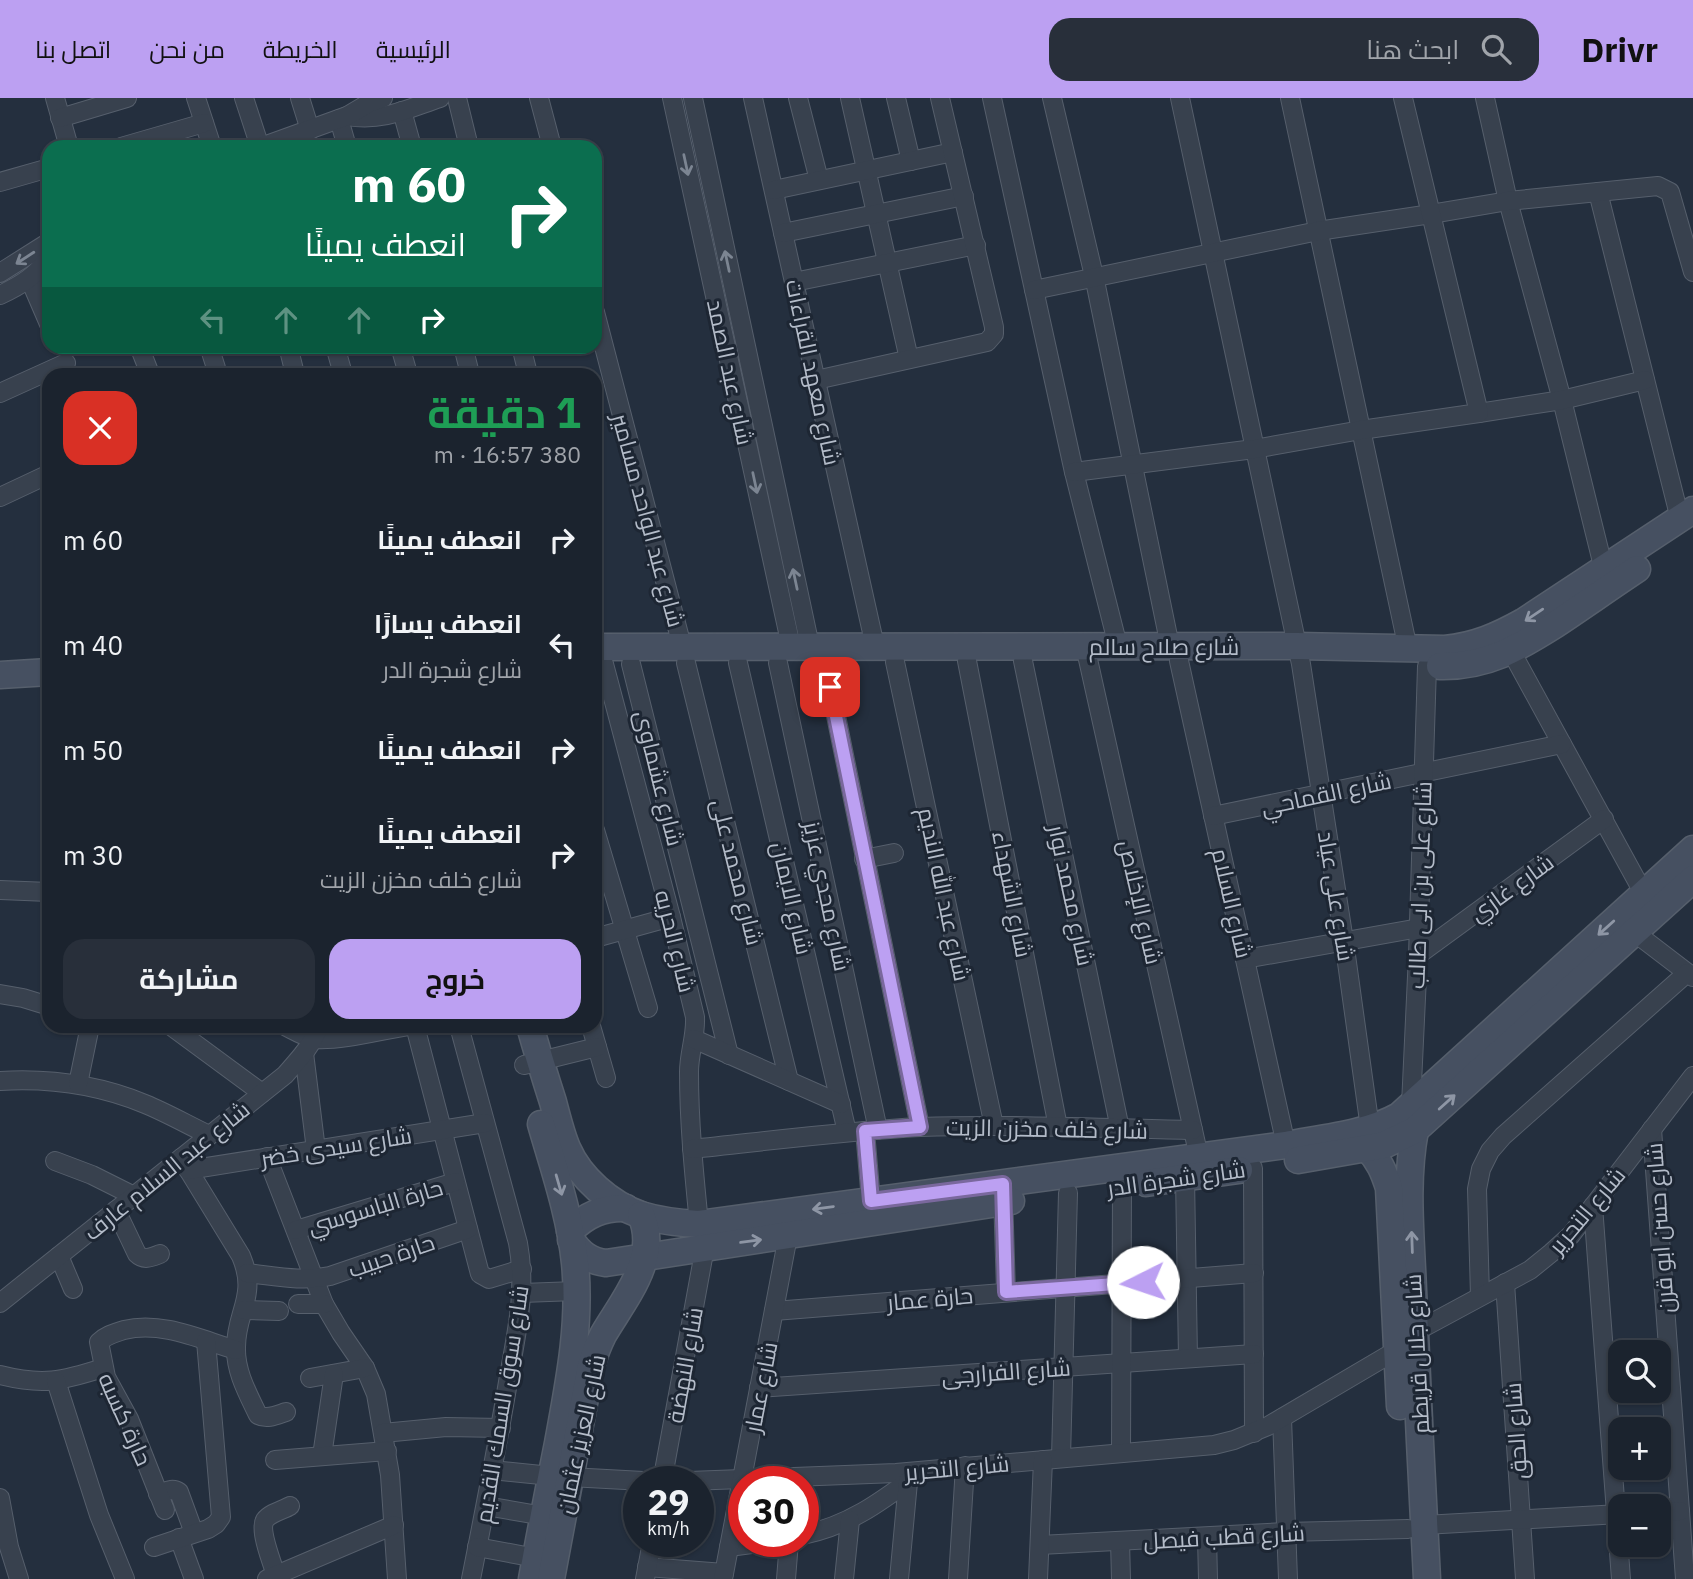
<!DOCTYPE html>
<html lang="ar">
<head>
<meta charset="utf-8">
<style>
	:root { --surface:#1b232e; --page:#282f3a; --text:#f1f3f6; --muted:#a0a4aa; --line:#39404a; --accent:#bca0f2 }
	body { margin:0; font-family:"IBM Plex Sans",Cairo,sans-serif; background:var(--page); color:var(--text); direction:rtl; height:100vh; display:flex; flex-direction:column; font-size:26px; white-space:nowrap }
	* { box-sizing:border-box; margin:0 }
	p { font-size:23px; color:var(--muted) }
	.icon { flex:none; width:38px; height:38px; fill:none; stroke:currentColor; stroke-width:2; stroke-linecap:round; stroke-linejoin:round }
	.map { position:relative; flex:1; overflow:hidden; direction:ltr }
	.drawer { position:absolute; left:42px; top:270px; width:560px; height:665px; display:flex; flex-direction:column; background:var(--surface); border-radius:21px; box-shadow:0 2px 5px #0004,0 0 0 2px var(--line); direction:rtl }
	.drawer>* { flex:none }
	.banner { position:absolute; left:42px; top:42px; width:560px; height:214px; border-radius:21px; box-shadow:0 2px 5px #0004,0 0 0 2px var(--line); direction:rtl; background:#0b6e4f; color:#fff; overflow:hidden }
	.fabs { position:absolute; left:1608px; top:1242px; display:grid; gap:14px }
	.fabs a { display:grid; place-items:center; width:63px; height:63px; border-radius:14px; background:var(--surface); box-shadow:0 2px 5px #0004,0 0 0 2px var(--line); font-size:35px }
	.speed { position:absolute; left:623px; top:1368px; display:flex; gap:14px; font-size:35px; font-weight:700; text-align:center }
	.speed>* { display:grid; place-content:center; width:91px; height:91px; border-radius:50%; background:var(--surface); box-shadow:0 2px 5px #0004,0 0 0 2px var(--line); line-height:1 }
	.speed small { font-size:18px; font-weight:400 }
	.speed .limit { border:10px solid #d22; background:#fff; color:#111 }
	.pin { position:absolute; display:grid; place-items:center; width:60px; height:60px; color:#fff; margin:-30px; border-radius:14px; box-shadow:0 4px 10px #0006 }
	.me { position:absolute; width:77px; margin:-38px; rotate:266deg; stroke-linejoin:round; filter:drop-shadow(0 0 5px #0008) }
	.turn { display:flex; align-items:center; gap:24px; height:147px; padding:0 21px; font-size:32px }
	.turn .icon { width:91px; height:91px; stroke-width:2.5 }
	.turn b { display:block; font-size:49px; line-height:60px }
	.lanes { display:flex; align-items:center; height:66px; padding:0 21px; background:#0003; justify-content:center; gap:35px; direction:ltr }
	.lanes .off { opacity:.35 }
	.round { display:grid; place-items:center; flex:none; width:74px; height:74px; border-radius:21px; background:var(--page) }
	.head { display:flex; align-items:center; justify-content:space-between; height:119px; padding:0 21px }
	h1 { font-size:42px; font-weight:700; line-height:52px; color:#1e9e55 }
	.primary-button { display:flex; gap:14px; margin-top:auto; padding:14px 21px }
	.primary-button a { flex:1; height:80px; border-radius:21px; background:var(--accent); color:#111; font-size:28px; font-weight:700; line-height:80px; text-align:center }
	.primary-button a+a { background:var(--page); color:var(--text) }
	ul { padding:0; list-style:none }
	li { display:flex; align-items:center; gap:21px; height:105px; padding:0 21px }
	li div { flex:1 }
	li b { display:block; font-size:26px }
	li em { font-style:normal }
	header { display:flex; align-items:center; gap:42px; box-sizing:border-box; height:98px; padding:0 35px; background:var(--accent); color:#111 }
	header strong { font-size:33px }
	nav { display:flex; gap:38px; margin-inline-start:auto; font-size:24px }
	.search { width:490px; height:63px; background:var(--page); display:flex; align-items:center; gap:18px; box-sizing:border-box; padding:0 24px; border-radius:21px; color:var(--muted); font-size:26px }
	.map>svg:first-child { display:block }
</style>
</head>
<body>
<header>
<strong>Drivr</strong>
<div class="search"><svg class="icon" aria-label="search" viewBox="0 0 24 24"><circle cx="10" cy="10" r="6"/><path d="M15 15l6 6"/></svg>ابحث هنا</div>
<nav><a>الرئيسية</a><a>الخريطة</a><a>من نحن</a><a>اتصل بنا</a></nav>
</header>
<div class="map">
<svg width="1693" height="1481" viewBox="0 0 1693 1481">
	<rect width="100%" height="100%" fill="#242f3e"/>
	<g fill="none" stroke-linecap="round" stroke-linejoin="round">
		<g stroke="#565f6c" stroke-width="20">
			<g id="street">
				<path d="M55 0 69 49"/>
				<path d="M196 0 212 49"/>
				<path d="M244 0 260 49"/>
				<path d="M300 0 310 32"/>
				<path d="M457 0 469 49"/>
				<path d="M539 0 552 49"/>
				<path d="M672 0 791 548"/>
				<path d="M693 0 810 548"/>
				<path d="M753 0 875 548"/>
				<path d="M798 0 819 82"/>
				<path d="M850 0 909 261"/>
				<path d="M896 0 911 63"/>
				<path d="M992 0 1074 374 1118 548"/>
				<path d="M1052 0 1094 178 1170 548"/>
				<path d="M1180 0 1301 566 1344 843 1370 1030"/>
				<path d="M1290 0 1408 551"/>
				<path d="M1485 0 1508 103 1562 302 1606 480"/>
				<path d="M402 13 412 49"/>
				<path d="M347 18C383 24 407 11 440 0"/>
				<path d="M60 20 127 0"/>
				<path d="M339 21 347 49"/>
				<path d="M121 49 204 25"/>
				<path d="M261 49 347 18 369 5 383 0"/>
				<path d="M0 84 49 70"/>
				<path d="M774 92 953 54"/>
				<path d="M1598 94 1680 421"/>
				<path d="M783 135 964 98"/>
				<path d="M0 175 49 144"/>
				<path d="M30 182 49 226"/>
				<path d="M794 184 976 147"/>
				<path d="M1034 192 1318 133 1431 116 1508 103 1658 88 1670 94 1693 174"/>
				<path d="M0 197C21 187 36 178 49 159"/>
				<path d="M595 214 682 548"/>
				<path d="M139 248 150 276"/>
				<path d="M209 248 216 270"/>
				<path d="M288 248 295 276"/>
				<path d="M335 248 343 276"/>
				<path d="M400 248 408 276"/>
				<path d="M463 248 470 276"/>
				<path d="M521 248 528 276"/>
				<path d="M816 282 987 244 994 236V229L940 0"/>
				<path d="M0 295 66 265"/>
				<path d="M1479 315 1562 302 1645 282"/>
				<path d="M1074 374 1254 351 1361 332 1479 315 1403 0"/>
				<path d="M0 399 49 376"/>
				<path d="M1085 548 1199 1059"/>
				<path d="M1511 553 1644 796"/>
				<path d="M967 563 1058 1029"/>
				<path d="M1023 563 1120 1031"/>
				<path d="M1179 563 1286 1047"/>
				<path d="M825 564 920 1029"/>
				<path d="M895 564 994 1028"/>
				<path d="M686 565 789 983"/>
				<path d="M738 565 847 1034"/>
				<path d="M778 565 878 1032"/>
				<path d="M604 566 671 819 695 919C696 938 689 955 689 974 689 1025 694 1075 699 1126"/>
				<path d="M631 566 729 957"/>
				<path d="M1213 718 1562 646"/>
				<path d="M595 732 648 910"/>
				<path d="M864 761 894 755"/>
				<path d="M0 792 49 794"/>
				<path d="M1634 834 1693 879"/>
				<path d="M595 840 671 819"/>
				<path d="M1418 857 1604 721"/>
				<path d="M1245 861 1419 830"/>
				<path d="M0 896 23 900 49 908"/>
				<path d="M171 928 262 995"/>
				<path d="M285 928C295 933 304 939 315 941 341 943 382 932 408 928"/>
				<path d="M415 928 480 1176 489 1181 522 1171"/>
				<path d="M459 928 518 1145C527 1194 516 1236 508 1284 497 1350 484 1415 471 1481"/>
				<path d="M591 928 606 980"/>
				<path d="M694 941 841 1006"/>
				<path d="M304 955 316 1052"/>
				<path d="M524 967 597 949"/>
				<path d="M0 983C50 980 99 987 145 1006 167 1015 188 1027 209 1037"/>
				<path d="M78 986 90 928"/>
				<path d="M1411 1007 1418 857 1427 568"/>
				<path d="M1652 1031 1685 1481"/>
				<path d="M865 1033 871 1103"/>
				<path d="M692 1051C768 1043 844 1033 920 1029 1011 1026 1102 1030 1193 1032"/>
				<path d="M267 1059 324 1206 341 1235 365 1270 376 1296 390 1377 397 1481"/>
				<path d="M181 1060 241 1158C258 1198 236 1213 236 1249 235 1273 248 1296 258 1317 267 1322 277 1317 286 1314"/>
				<path d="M55 1063 92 1077 134 1098"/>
				<path d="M1253 1070 1254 1335"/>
				<path d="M188 1072 485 1025"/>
				<path d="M1185 1079 1188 1260"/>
				<path d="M1003 1096 1006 1194"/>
				<path d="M1593 1108 1621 1481"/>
				<path d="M116 1112 137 1156C144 1163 152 1159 160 1156"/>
				<path d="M296 1132 455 1084"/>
				<path d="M59 1158 73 1191"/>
				<path d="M247 1175C275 1178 302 1184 330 1178L468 1131"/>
				<path d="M1505 1185 1525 1481"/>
				<path d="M522 1195 576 1193"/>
				<path d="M1480 1198 1477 1091 1481 1071 1490 1053 1503 1038 1687 875"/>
				<path d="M0 1205 285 977C299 961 312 948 319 928"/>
				<path d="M298 1206H324"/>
				<path d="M244 1212 279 1213"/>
				<path d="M774 1213 1254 1175"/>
				<path d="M1415 1234 1530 1172 1551 1155 1571 1137 1693 978"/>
				<path d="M0 1277C43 1288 62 1283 103 1270"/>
				<path d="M310 1280 365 1270"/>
				<path d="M56 1283 99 1417 125 1481"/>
				<path d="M759 1290 1254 1256"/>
				<path d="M1282 1320 1288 1481"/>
				<path d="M383 1335 446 1329 501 1330"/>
				<path d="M1121 1355 1122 1088"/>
				<path d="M322 1358 334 1276"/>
				<path d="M1061 1360 1068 1095"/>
				<path d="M275 1362 387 1353"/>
				<path d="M492 1372 551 1378 662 1384 742 1381 896 1375 1214 1347 1234 1342 1268 1328 1397 1252"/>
				<path d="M662 1384 705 1149"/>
				<path d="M158 1396C165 1394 172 1389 179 1394L194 1435"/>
				<path d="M0 1400 9 1449 19 1481"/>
				<path d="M486 1408 544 1418"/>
				<path d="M165 1412 129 1321 106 1279 99 1244C106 1237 115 1235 124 1232 162 1223 199 1241 236 1252"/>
				<path d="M1659 1414 1680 1413"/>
				<path d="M1424 1427 1620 1416"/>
				<path d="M803 1437C851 1427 883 1402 921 1374"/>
				<path d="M1207 1439 1208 1481"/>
				<path d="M179 1440 194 1481"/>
				<path d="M1120 1443 1121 1481"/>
				<path d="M1040 1447 1286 1434 1408 1431"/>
				<path d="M154 1449 208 1431 216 1426 221 1419 206 1243"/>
				<path d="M477 1449 536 1460"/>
				<path d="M729 1449 767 1444"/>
				<path d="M647 1469 724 1475"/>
				<path d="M276 1477C272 1465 259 1432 265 1422 270 1415 283 1412 290 1408"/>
				<path d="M267 1481 394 1427"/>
				<path d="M645 1481 652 1444"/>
				<path d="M723 1481 788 1138"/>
				<path d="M786 1481 789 1444"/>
				<path d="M844 1481 850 1422"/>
				<path d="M899 1481 908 1384"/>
				<path d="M958 1481 965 1368"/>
				<path d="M1038 1481 1043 1362"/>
			</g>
		</g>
		<g stroke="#565f6c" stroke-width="29">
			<g id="secondary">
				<path d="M595 549 1297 548 1445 551C1475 548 1498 538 1523 524L1693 412"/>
				<path d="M1440 568C1487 569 1518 550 1556 526 1583 508 1610 489 1637 471"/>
				<path d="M0 577 49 574"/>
				<path d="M530 928C537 953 545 979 553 1004 557 1019 561 1036 567 1050 580 1080 610 1106 641 1117 660 1123 680 1125 699 1126L1286 1047C1323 1040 1367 1036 1399 1018L1693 751"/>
				<path d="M1415 1032C1405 1084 1411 1139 1413 1192 1417 1288 1422 1385 1427 1481"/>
				<path d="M1367 1050C1379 1062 1384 1074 1389 1090L1400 1308"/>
				<path d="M1298 1062 1384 1047 1415 1032 1693 781"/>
				<path d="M1146 1085 1239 1072"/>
				<path d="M570 1133C586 1117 603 1109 626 1110"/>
				<path d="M571 1142C580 1155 589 1163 606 1165L1011 1103"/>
				<path d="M532 1481C540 1436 549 1390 558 1345 569 1285 581 1226 575 1165 570 1117 554 1071 541 1026"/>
				<path d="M551 1481 591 1268C594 1258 598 1247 603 1237 624 1201 660 1160 641 1117"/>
			</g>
		</g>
		<use href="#street" stroke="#38414e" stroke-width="18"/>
		<use href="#secondary" stroke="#465061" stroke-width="26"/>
	</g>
	<defs><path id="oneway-shaft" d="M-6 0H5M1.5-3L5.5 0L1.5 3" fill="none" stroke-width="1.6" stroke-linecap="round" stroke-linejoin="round" transform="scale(1.75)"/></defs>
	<g stroke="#7c8592">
		<use href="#oneway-shaft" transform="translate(686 67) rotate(78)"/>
		<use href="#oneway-shaft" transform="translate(25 160) rotate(147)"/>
		<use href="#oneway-shaft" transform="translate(727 163) rotate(-102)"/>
		<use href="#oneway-shaft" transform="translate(755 385) rotate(78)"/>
		<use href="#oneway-shaft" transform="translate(795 481) rotate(-102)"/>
	</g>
	<g stroke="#8e96a5">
		<use href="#oneway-shaft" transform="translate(1534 517) rotate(146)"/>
		<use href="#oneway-shaft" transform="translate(1606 830) rotate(138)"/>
		<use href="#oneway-shaft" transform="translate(1447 1004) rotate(-42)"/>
		<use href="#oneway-shaft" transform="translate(559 1087) rotate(74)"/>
		<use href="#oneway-shaft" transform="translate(823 1110) rotate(172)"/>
		<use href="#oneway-shaft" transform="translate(751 1143) rotate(-8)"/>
		<use href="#oneway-shaft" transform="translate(1412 1144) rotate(-92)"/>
	</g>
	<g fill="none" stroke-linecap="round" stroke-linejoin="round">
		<g stroke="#7a689d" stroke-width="18">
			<path id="route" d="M830 589 920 1029 865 1033 871 1103 1003 1086 1006 1194 1143 1184"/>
		</g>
		<use href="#route" stroke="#bca0f2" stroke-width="12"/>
	</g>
	<g text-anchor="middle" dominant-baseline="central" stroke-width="6" stroke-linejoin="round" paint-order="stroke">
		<g font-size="23" fill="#b4bcc9" stroke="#1d2633">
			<text transform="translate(731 274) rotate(78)">شارع عبد الصمد</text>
			<text transform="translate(814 274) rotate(78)">شارع معهد القراءات</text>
			<text transform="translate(649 422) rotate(75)">شارع عبد الواحد مسامير</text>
			<text x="1164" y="548">شارع صلاح سالم</text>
			<text transform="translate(660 680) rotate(76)">شارع عشماوى</text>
			<text transform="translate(1326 695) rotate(-12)">شارع القماحي</text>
			<text transform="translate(738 774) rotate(76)">شارع محمد على</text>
			<text transform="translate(1419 787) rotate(-88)">شارع على بن ابى طالب</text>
			<text transform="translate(1511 789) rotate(-36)">شارع غازي</text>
			<text transform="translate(945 796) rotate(78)">شارع عبد الله النديم</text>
			<text transform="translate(1013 796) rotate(79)">شارع الشهداء</text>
			<text transform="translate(1072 797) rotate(78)">شارع محمد نوار</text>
			<text transform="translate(828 798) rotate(78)">شارع مجدي عزيز</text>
			<text transform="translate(1337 798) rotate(81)">شارع على عياد</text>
			<text transform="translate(793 800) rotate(77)">شارع الايمان</text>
			<text transform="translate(1141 804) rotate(77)">شارع الإخلاص</text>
			<text transform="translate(1233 805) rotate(77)">شارع السلام</text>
			<text transform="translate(676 843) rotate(76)">شارع الحريه</text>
			<text transform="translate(1047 1030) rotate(1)">شارع خلف مخزن الزيت</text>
			<text transform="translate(336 1048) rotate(-9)">شارع سيدى خضر</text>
			<text transform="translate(166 1072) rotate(-39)">شارع عبد السلام عارف</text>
			<text transform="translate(1176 1080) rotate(-8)">شارع شجرة الدر</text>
			<text transform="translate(375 1108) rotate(-17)">حارة الباسوسي</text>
			<text transform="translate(1586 1112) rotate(-50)">شارع التحرير</text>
			<text transform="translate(1659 1130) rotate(-94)">شارع حسن ابو قرن</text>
			<text transform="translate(391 1157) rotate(-19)">حارة حبيب</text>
			<text transform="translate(930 1200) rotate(-5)">حارة عمار</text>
			<text transform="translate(1416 1256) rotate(-93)">شارع جلال قريطم</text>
			<text transform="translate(684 1267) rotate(-80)">شارع النهضة</text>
			<text transform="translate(1006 1273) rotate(-4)">شارع الفرارجى</text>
			<text transform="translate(760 1289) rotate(-79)">شارع عمار</text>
			<text transform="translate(501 1306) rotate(-81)">شارع سوق السمك القديم</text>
			<text transform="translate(126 1321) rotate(66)">حارة كسبه</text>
			<text transform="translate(1515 1333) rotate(-94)">شارع الحق</text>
			<text transform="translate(580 1336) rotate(-78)">شارع العزيز عثمان</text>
			<text transform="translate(957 1369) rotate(-5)">شارع التحرير</text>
			<text transform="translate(1224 1438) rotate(-3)">شارع قطب فيصل</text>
		</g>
	</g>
</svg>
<div class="fabs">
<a><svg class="icon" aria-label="search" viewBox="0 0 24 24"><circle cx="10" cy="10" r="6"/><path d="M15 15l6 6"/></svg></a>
<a>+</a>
<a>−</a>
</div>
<div class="speed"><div>29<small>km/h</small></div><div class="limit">30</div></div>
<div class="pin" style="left:830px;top:589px;background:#d93025"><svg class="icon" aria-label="arrive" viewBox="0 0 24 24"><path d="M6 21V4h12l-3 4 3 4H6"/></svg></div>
<svg class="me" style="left:1143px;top:1184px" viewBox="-20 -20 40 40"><circle r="19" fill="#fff"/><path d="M0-13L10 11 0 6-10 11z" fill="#bca0f2"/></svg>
<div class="banner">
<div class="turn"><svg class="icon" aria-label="right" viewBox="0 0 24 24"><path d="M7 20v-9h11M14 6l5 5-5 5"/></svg><div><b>60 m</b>انعطف يمينًا</div></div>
<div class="lanes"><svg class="icon off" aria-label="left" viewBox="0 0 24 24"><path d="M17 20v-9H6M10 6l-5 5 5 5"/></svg><svg class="icon off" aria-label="ahead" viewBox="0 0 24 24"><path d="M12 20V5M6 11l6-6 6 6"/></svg><svg class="icon off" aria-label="ahead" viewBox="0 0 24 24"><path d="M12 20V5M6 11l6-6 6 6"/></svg><svg class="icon" aria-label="right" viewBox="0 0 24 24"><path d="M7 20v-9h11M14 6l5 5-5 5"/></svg></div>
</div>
<section class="drawer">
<div class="head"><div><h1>1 دقيقة</h1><p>380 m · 16:57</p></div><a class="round" style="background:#d93025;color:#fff"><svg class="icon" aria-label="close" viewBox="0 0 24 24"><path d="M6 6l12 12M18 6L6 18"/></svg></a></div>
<ul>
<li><svg class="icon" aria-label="right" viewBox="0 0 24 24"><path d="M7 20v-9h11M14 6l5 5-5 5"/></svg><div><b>انعطف يمينًا</b></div><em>60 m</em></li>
<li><svg class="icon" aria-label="left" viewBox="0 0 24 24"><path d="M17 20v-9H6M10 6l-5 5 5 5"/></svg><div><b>انعطف يسارًا</b><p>شارع شجرة الدر</p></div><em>40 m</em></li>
<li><svg class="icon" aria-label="right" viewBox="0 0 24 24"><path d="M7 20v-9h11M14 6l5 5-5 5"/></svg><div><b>انعطف يمينًا</b></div><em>50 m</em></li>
<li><svg class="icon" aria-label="right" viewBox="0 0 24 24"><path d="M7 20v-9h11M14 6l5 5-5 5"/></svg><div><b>انعطف يمينًا</b><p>شارع خلف مخزن الزيت</p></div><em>30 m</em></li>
</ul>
<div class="primary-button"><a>خروج</a><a>مشاركة</a></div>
</section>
</div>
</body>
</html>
